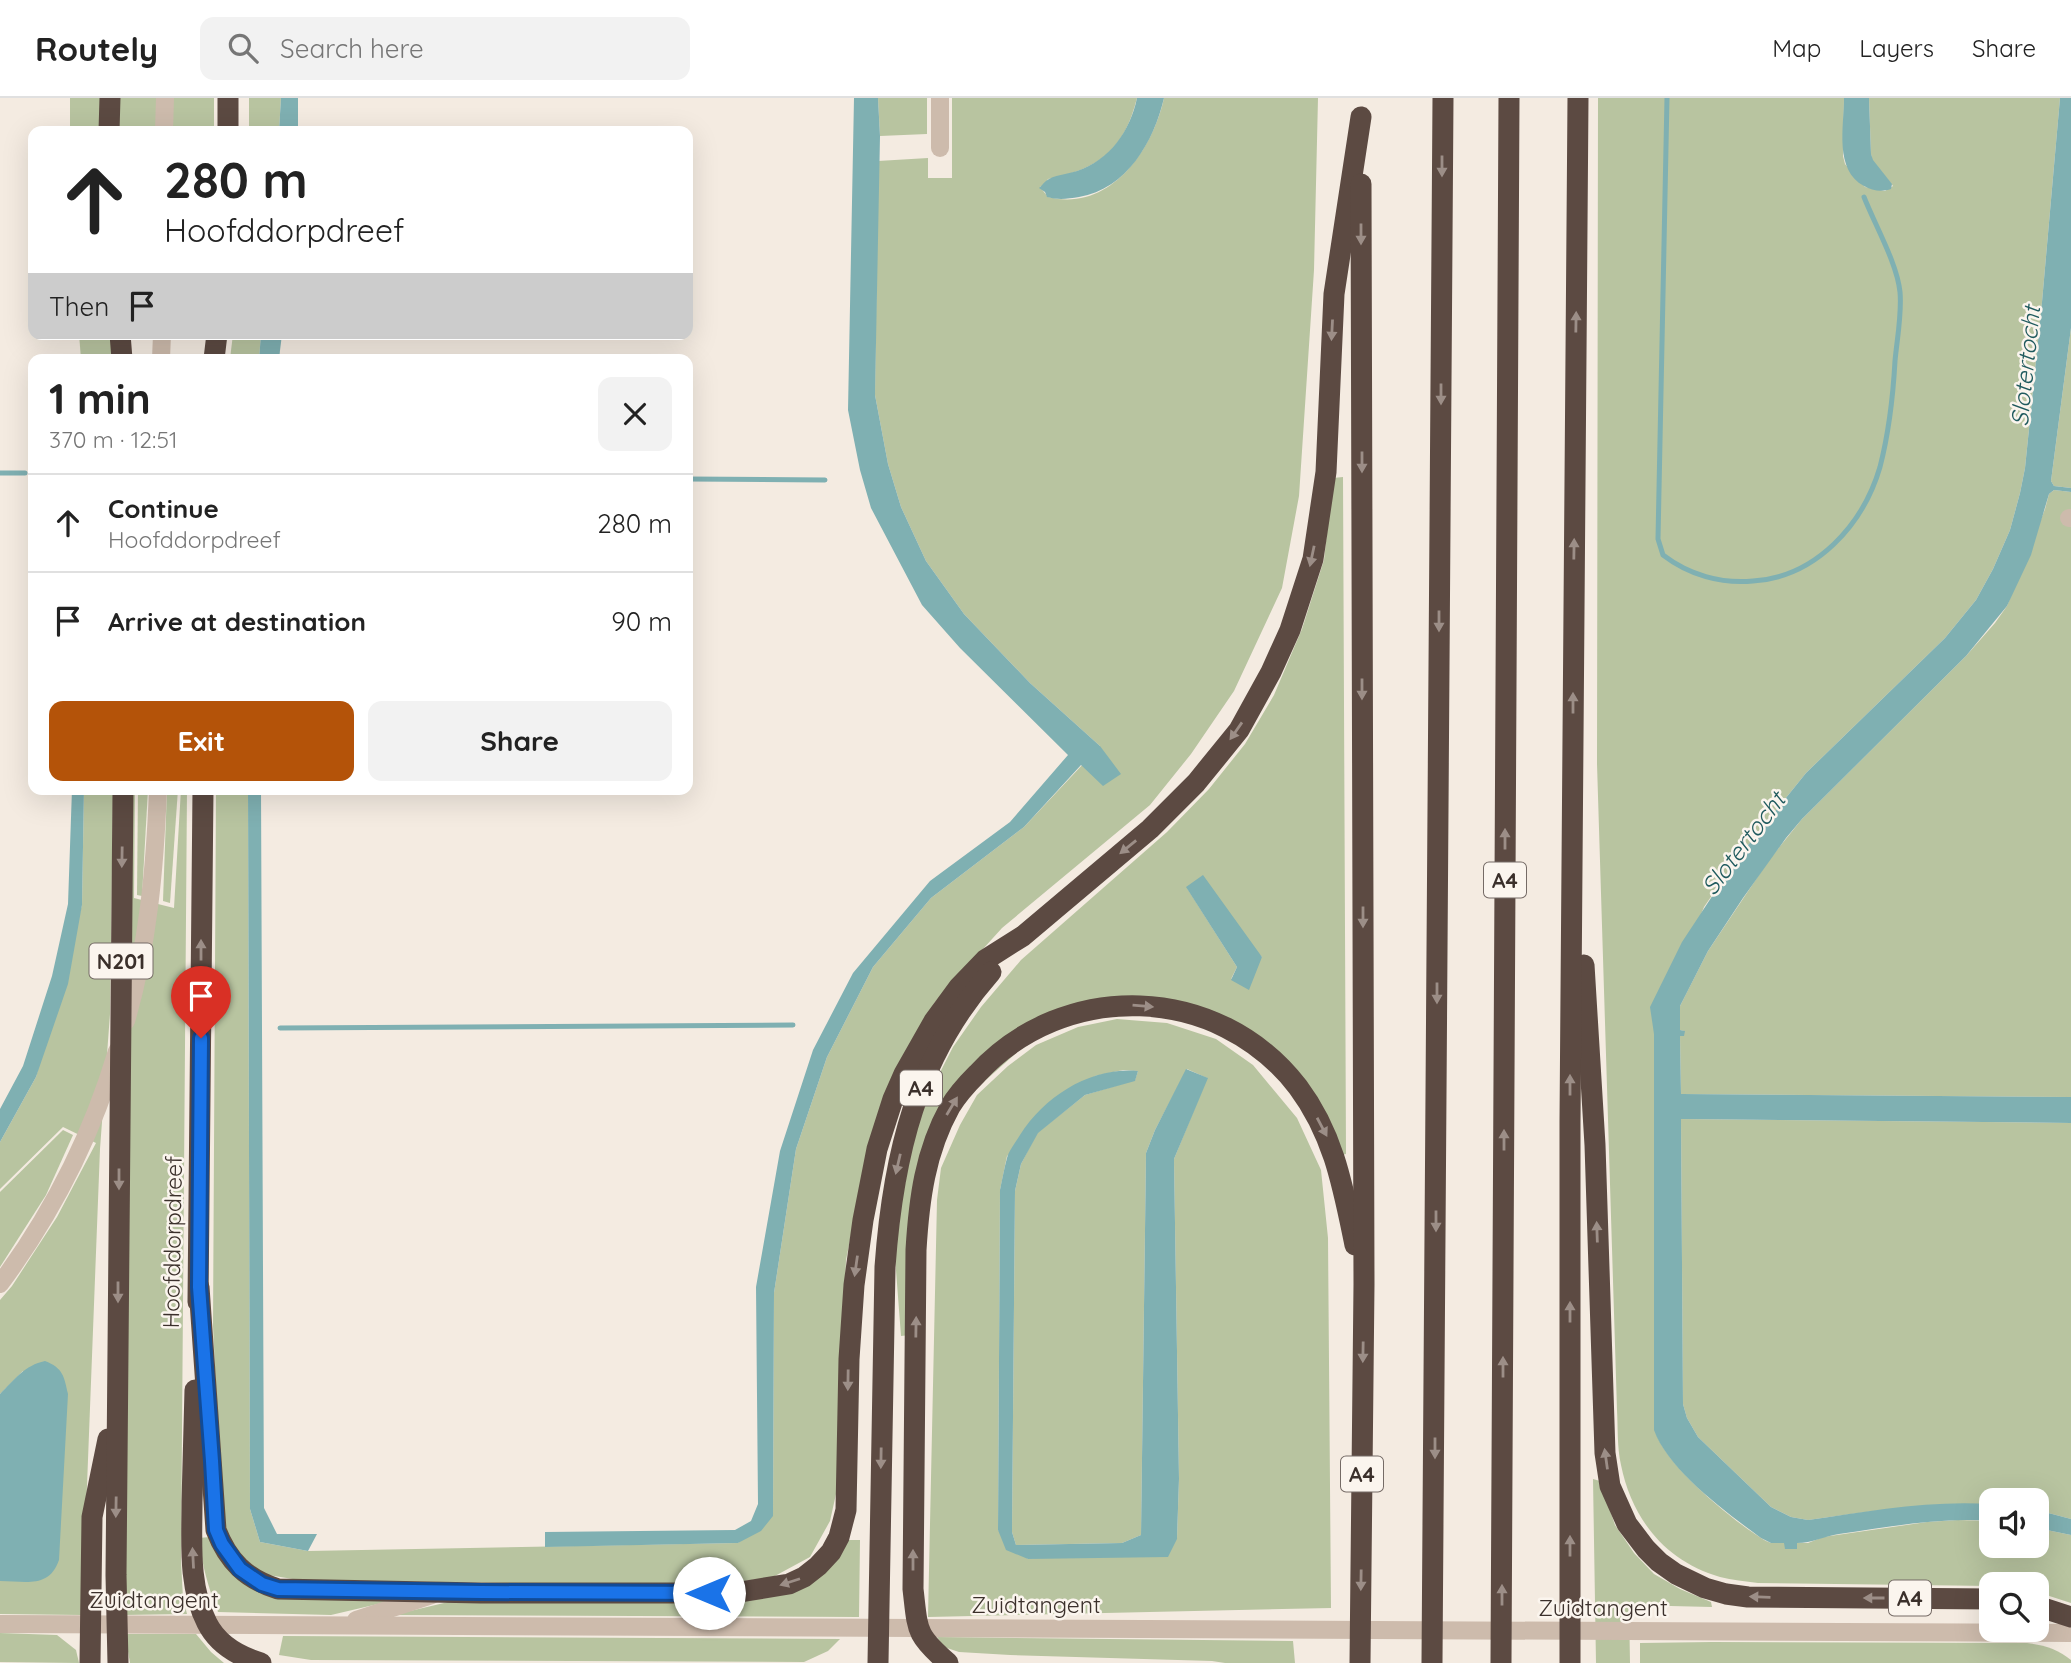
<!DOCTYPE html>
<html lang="en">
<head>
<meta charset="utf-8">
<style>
	:root { --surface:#fff; --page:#f2f2f2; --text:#222; --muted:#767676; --line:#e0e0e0; --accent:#b45309 }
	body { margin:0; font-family:Quicksand,sans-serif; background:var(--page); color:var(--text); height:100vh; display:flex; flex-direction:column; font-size:26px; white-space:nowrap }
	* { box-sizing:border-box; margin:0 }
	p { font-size:23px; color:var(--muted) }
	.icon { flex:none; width:38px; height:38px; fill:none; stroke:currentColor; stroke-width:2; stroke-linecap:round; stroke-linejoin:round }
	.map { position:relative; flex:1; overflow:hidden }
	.side { position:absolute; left:28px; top:256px; width:665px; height:441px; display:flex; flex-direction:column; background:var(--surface); border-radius:14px; box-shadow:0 7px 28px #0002 }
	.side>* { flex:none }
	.top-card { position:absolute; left:28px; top:28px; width:665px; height:214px; border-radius:14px; box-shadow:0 7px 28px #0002; background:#fff; color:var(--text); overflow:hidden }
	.buttons { position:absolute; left:1979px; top:1390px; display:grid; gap:14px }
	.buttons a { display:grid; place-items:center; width:70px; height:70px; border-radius:14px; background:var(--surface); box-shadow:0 7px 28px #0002; font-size:35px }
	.pin { position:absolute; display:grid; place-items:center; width:60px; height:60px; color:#fff; margin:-72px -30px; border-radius:50% 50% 50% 0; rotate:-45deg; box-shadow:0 0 7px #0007 }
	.pin .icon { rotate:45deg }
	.me { position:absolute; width:77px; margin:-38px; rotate:270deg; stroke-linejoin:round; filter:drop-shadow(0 0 5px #0008) }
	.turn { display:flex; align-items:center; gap:24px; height:147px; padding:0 21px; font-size:32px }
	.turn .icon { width:91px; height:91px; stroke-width:2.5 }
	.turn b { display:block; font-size:49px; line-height:60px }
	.then { display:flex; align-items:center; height:66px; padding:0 21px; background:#0003; gap:14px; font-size:26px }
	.round { display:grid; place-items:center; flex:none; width:74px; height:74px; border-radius:14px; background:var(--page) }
	.overview { display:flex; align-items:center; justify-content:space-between; height:119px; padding:0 21px }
	h1 { font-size:42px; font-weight:800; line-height:52px }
	.primary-button { display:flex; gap:14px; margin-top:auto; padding:14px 21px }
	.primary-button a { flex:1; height:80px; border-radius:14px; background:var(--accent); color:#fff; font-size:28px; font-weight:800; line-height:80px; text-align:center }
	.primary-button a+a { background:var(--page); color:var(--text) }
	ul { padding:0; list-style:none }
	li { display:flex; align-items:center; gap:21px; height:98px; padding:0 21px; border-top:2px solid var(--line) }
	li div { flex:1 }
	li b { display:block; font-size:26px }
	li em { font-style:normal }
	header { display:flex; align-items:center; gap:42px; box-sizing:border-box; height:98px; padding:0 35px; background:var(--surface); border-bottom:2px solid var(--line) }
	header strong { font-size:33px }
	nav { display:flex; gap:38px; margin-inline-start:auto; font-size:24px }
	.search { width:490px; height:63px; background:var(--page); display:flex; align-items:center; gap:18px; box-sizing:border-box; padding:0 24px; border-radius:14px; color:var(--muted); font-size:26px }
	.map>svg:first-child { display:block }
</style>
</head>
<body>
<header>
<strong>Routely</strong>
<div class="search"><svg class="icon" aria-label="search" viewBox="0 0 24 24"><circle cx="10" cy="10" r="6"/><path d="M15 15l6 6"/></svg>Search here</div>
<nav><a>Map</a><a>Layers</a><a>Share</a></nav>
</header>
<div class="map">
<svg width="2071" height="1565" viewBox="0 0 2071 1565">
	<rect width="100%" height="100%" fill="#f4ebe1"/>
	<g fill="#b8c4a0" fill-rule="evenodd">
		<rect x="70" y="0" width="30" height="33"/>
		<rect x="118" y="0" width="96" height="33"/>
		<path d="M249 0H281L279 33H249Z"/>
		<path d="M878 0H927V36L880 38Z"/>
		<path d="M952 0H1137C1124 52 1099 71 1048 81L1045 86 1040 89 1048 99C1110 115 1153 51 1164 0H1318L1314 172 1299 398 1282 490 1234 593 1191 656 1150 707 1002 830 935 904 869 1046 846 1162 838 1387 830 1423 810 1459 773 1479 710 1488 299 1482 262 1476 231 1447 222 1416 213 1228 216 691H248L250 1411 260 1444 308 1453 738 1445 773 1417 774 1195 796 1051 827 959 873 869 931 800 1024 729 1100 648 1030 585 964 516 926 463 901 409 888 366 875 297 878 63 928 60V80H952Z"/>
		<path d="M1598 0H1844L1843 58 1845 66 1865 89 1885 93 1893 88 1872 62 1871 56 1869 0H2060L2042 204 2025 370 2020 395 2010 432 1993 471 1976 502 1945 540 1806 675 1736 762 1704 809 1654 930V1328C1659 1363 1735 1425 1766 1443L1771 1445H1785V1451H1796L1797 1445H1808L1823 1439 1927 1424 1958 1422 1991 1423 1992 1447H2037V1430L2071 1437V1505L2037 1494V1486H1992L1991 1488 1758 1485C1745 1483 1732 1482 1720 1479 1665 1463 1632 1421 1621 1367 1617 1349 1618 1330 1617 1312L1597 666Z"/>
		<path d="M2071 230V390L2054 388 2051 383Z"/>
		<path d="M79 236H111L114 261H81Z"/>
		<path d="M233 236H261L259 261H230Z"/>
		<path d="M1343 379 1346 1056 1342 1057 1318 1004 1193 908 1162 900H1127L1066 911 934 1028 910 1237 901 1238 894 1146 915 1031 932 990 953 949 981 909 1021 862 1167 734 1209 691 1245 646 1274 597 1302 531 1324 462 1333 380ZM1187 790 1262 859 1231 881 1237 869Z"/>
		<path d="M2054 392 2071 394V999L1681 996 1680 938 1684 933 1680 932V908L1686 896 1708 853 1769 762 1802 721 1966 558 1995 525 2007 508 2045 411 2049 396Z"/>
		<path d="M84 691H113L110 916 100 1051 82 1517 0 1516V1483H36L23 1273 0 1296V1202L12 1188 57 1119 96 1045 63 1029 0 1091V1044L36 979 82 807Z"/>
		<path d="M132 691H135L134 800 174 810 181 691H187L181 1463 183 1500 187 1516 123 1517Z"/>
		<path d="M138 691H148L142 798 137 797Z"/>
		<path d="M167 691H178L170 805 163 803Z"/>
		<path d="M1117 921 1167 925 1216 941 1253 967 1297 1020 1321 1072 1328 1140 1331 1510 928 1519 937 1102 941 1070 960 1027 977 997 1008 968 1036 947 1078 929ZM1187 971 1207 980 1174 1061 1179 1380 1177 1441 1028 1461 998 1432 1000 1092 1007 1058 1095 978 1123 972 1138 973 1135 982 1085 997 1037 1035 1021 1066 1015 1093 1012 1434 1016 1447 1122 1445 1141 1437 1146 1055 1155 1032Z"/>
		<path d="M1681 1021 2071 1025V1421L2037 1412V1402H1992L1991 1406C1930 1405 1869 1413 1808 1422L1791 1419 1771 1409 1698 1339 1687 1320 1683 1306Z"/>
		<path d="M63 1032 73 1037 46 1097 0 1169V1094Z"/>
		<path d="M1593 1381 1600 1383 1615 1427 1634 1455 1654 1476 1680 1491 1711 1504 1712 1509 1629 1507 1630 1565H1596Z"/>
		<path d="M210 1439 234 1476 408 1499 331 1517 218 1514C208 1489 202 1467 199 1440Z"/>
		<path d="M847 1442H860L859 1519 393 1517 461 1501 785 1497Z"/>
		<path d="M0 1535 57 1537 76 1552 79 1565 0 1564Z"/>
		<path d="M125 1536H196L211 1554 224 1565H130Z"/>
		<path d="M283 1538 840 1541 828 1553 804 1564 311 1562 279 1557Z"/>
		<path d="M937 1539 1293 1543 1295 1565H1225L1212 1563 1010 1557 959 1554 944 1549Z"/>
		<path d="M1712 1544 2027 1545C2044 1547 2058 1551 2071 1562V1565H1640V1545Z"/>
	</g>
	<g fill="#7fb0b2">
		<path d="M281 0H298V33H279Z"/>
		<path d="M854 0H878L880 38 875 297 888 366 901 409 926 463 964 516 1030 585 1100 648 1121 676 1103 688 1081 667 1024 729 931 800 873 869 827 959 796 1051 774 1195 773 1418 761 1433 738 1445 545 1449V1434L735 1432 751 1423 758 1406 756 1189 780 1053 813 952 853 875 930 783 1010 724 1068 657 960 550 922 507 871 410 860 372 848 312Z"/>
		<path d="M1137 0H1164C1154 43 1127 91 1079 99 1068 101 1057 102 1047 99L1045 94 1039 90C1042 88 1043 85 1046 83 1053 77 1068 76 1077 73 1110 62 1130 33 1137 0Z"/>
		<path d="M1844 0H1869L1871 56 1873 62 1892 86 1891 91C1883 94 1872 93 1864 88 1834 72 1844 29 1844 0Z"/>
		<path d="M2060 0H2071V230L2051 383 2054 388 2071 390V394L2054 392 2049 396 2031 457 2007 508 1966 558 1802 721 1786 740 1743 800 1708 853 1680 908V932L1685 933 1684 938H1680L1681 996 2071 999V1025L1681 1021 1683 1306 1687 1320 1698 1339 1771 1409 1791 1419 1808 1422C1869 1413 1930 1402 1991 1406V1423C1941 1419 1889 1429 1839 1436 1825 1438 1812 1445 1797 1445V1451H1785L1784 1445H1771L1761 1440C1727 1415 1668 1372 1654 1332V936L1650 909 1682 844 1736 762 1806 675 1945 540 1976 502 1993 471 2010 432 2020 395 2025 370 2042 204Z"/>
		<path d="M261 236H282L279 261H259Z"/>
		<path d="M72 691H84L82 807 68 886 36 979 0 1044V1011L23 968 52 878 68 806Z"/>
		<path d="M248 691H261L264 1410 277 1436H317L308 1453 260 1444 250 1411Z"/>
		<path d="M1203 777 1262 859 1249 892 1231 882 1237 869 1186 789Z"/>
		<path d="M1186 971 1208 980 1174 1061 1179 1381 1177 1441 1168 1459 1028 1461 1006 1452 998 1432 1000 1092C1002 1082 1004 1071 1007 1060 1009 1052 1016 1044 1020 1037 1046 997 1091 969 1138 973L1135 983 1085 997 1038 1035 1021 1066 1015 1093 1012 1434 1016 1447 1122 1445 1141 1437 1146 1055 1155 1032Z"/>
		<path d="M45 1263C63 1270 64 1278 68 1296L59 1462C49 1491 25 1483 0 1483V1296C14 1282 25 1267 45 1263Z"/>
		<path d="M2037 1412 2071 1421V1437L2037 1430Z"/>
	</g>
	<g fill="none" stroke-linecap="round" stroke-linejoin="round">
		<g stroke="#7fb0b2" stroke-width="5">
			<path d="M1667 0 1658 441 1663 457C1689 477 1721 486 1753 483 1816 479 1863 427 1880 369 1889 334 1893 299 1895 263 1897 241 1902 216 1900 194 1897 165 1875 127 1864 99"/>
			<path d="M0 375H25"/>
			<path d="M688 381 825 382"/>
			<path d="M280 930 793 927"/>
		</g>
		<g stroke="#cdbbac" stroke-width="18">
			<path d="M940 0V50"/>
			<path d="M164 33 165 0"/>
			<path d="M161 261 162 236"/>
			<path d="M2069 420H2071"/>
			<path d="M126 923C148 848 155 769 158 691"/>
			<path d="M0 1186C52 1116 92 1037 117 953"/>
			<path d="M356 1522 432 1497"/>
			<path d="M0 1526 2071 1535"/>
		</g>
		<g stroke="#5c4a42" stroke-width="21">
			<path d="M109 33 110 0"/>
			<path d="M228 33V0"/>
			<path d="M120 236 122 261"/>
			<path d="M214 261 217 236"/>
			<path d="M1584 867 1595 1047 1605 1355 1610 1388 1627 1426 1646 1451 1659 1464 1676 1476 1705 1490 1726 1496 1748 1499 1992 1501"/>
			<path d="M199 1189 216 1432C228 1463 246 1481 278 1491L481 1495H734L789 1486 804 1479 818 1468 831 1454 839 1439 846 1412 849 1261 854 1187 863 1122 877 1051 893 1001 904 976 934 923 959 889 985 862 1023 838 1150 731 1196 685 1239 632 1271 574 1290 532 1313 461 1326 374 1334 196 1361 19"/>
			<path d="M198 1204 203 691"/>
			<path d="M195 1292C194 1329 193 1367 192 1404 192 1444 188 1488 207 1525 218 1547 238 1558 261 1565"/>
			<path d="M2037 1508 2071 1519"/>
			<path d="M90 1565 92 1419 108 1341"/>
			<path d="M118 1565 116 1477 123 691"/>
			<path d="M878 1565 885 1169C893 1058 916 959 991 874"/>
			<path d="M948 1565C915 1536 918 1533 913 1491L916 1152C919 1102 925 1054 950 1009 957 997 967 986 977 976 1064 881 1218 885 1298 989 1334 1037 1343 1089 1355 1147"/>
			<path d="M1360 1565 1364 1186 1361 86"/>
			<path d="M1432 1565 1443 0"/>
			<path d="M1501 1565 1509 0"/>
			<path d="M1570 1565V1024L1578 0"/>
		</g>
	</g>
	<defs><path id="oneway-solid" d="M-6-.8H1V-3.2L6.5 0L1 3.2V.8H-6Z" transform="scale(1.75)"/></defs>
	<g fill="#9c8e87">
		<use href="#oneway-solid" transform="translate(1442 68) rotate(90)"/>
		<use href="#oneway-solid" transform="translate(1361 136) rotate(90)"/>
		<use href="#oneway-solid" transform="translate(1576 224) rotate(-89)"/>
		<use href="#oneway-solid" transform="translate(1332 232) rotate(93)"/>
		<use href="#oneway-solid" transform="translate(1441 296) rotate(90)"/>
		<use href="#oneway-solid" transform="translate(1362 364) rotate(90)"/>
		<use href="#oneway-solid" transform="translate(1574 451) rotate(-89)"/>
		<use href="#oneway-solid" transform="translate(1312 458) rotate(102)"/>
		<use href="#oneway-solid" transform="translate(1439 523) rotate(90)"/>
		<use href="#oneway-solid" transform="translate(1362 591) rotate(90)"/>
		<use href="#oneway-solid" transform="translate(1573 605) rotate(-90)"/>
		<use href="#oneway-solid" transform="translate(1236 633) rotate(125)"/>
		<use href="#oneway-solid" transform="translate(1505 741) rotate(-90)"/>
		<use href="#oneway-solid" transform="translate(1128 749) rotate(141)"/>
		<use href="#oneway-solid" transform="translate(122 759) rotate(91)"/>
		<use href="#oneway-solid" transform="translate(1363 819) rotate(90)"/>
		<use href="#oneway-solid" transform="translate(201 852) rotate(-90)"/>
		<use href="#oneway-solid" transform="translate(1437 895) rotate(90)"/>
		<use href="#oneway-solid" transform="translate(1143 908) rotate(5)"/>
		<use href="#oneway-solid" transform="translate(1570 987) rotate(-90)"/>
		<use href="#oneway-solid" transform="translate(952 1008) rotate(-59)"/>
		<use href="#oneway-solid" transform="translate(1322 1029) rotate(62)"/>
		<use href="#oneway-solid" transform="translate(1504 1042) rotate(-90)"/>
		<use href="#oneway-solid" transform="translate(898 1066) rotate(103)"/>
		<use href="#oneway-solid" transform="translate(119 1081) rotate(90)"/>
		<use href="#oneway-solid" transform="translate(1436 1123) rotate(90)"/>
		<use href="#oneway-solid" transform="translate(1597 1134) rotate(-92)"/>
		<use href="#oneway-solid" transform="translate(856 1168) rotate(98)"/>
		<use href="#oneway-solid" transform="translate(118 1194) rotate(90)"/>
		<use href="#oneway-solid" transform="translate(1570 1214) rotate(-90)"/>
		<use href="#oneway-solid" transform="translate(916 1229) rotate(-89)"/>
		<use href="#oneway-solid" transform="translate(1363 1254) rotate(91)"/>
		<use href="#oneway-solid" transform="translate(1503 1269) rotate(-90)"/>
		<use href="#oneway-solid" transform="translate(848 1282) rotate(91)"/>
		<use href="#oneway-solid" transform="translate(1435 1350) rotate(90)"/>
		<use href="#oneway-solid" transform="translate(881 1360) rotate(91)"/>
		<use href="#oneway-solid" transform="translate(1606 1361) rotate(-98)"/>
		<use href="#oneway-solid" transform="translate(116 1409) rotate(91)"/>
		<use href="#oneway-solid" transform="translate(1570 1448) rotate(-90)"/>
		<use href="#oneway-solid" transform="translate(193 1460) rotate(-93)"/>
		<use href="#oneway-solid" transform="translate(913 1462) rotate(-90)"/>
		<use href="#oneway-solid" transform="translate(1361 1482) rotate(91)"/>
		<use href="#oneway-solid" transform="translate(790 1484) rotate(162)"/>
		<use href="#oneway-solid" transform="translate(1502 1497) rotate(-90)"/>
		<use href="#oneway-solid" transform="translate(1760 1499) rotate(-178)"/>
		<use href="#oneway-solid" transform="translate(1874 1500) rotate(180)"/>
	</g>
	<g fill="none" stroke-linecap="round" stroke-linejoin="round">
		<g stroke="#114b97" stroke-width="18">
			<path id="route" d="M201 940 199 1189 212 1363 216 1432 222 1446 240 1471 262 1486 278 1491 481 1494 709 1495"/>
		</g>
		<use href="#route" stroke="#1a73e8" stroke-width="12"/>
	</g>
	<g text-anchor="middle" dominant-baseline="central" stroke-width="5" stroke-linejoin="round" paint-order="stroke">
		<g fill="#fbf5ee" stroke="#756b66" stroke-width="2">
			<rect x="1484" y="764.5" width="42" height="35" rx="5"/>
			<rect x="89.5" y="845.5" width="63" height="35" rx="5"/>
			<rect x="900" y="972.5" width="42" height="35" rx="5"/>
			<rect x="1341" y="1358.5" width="42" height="35" rx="5"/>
			<rect x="1889" y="1482.5" width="42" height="35" rx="5"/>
		</g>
		<g font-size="21" font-weight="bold" fill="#3b302b">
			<text x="1505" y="782">A4</text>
			<text x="121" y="863">N201</text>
			<text x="921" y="990">A4</text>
			<text x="1362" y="1376">A4</text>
			<text x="1910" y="1500">A4</text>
		</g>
		<g font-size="23" fill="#3b302b" stroke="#fbf5ee">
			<text transform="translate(172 1144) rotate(-89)">Hoofddorpdreef</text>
			<text x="154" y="1501">Zuidtangent</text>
			<text x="1036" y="1506">Zuidtangent</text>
			<text x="1603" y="1509">Zuidtangent</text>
		</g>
		<g font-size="24" font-style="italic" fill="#1f5a5e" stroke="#fbf5ee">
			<text transform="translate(2025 268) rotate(-84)">Slotertocht</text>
			<text transform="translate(1743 745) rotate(-53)">Slotertocht</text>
		</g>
	</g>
</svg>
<div class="buttons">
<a><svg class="icon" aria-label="sound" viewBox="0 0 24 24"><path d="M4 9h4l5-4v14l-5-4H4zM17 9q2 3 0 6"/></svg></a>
<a><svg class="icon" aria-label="search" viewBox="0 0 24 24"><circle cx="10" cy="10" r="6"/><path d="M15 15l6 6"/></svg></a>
</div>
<div class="pin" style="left:201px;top:940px;background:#d93025"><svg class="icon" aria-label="arrive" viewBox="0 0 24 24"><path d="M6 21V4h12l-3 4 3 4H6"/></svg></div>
<svg class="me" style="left:709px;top:1495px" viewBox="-20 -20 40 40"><circle r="19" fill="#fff"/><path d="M0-13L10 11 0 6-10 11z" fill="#1a73e8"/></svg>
<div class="top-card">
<div class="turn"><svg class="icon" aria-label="ahead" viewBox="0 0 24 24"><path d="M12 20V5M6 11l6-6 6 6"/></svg><div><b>280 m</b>Hoofddorpdreef</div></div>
<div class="then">Then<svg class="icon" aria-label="arrive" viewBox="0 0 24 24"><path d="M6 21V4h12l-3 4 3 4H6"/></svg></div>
</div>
<section class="side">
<div class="overview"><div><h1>1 min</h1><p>370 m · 12:51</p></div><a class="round"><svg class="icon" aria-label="close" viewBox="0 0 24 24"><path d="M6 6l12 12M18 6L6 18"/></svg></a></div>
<ul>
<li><svg class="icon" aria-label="ahead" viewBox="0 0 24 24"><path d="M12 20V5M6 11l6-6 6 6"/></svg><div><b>Continue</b><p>Hoofddorpdreef</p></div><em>280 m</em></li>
<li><svg class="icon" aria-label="arrive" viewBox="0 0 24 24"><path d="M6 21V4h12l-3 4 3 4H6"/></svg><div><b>Arrive at destination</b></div><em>90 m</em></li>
</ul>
<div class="primary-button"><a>Exit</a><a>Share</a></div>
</section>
</div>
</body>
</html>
